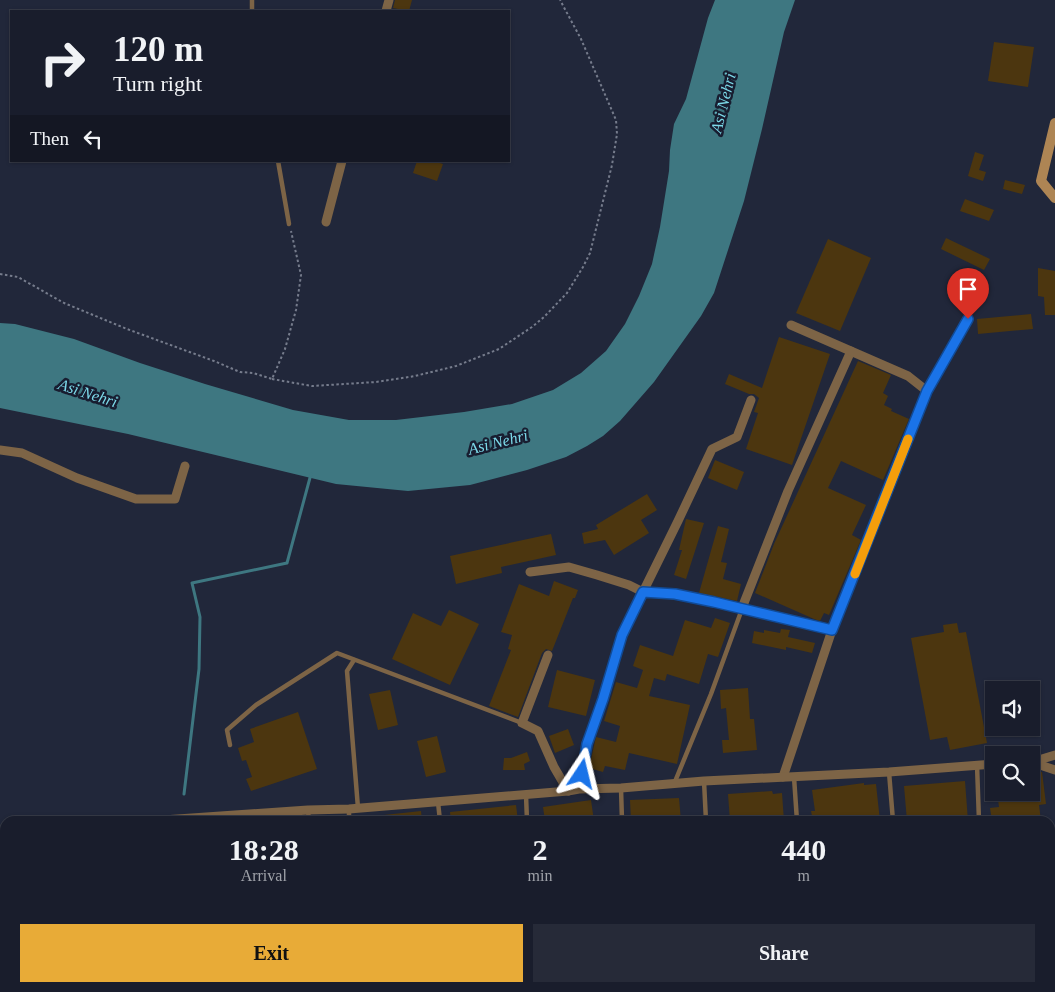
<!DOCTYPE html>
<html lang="en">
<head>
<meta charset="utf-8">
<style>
	:root { --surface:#191d2c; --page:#262a38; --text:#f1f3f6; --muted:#9fa2a9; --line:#373b48; --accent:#e8ab37 }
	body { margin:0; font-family:Georgia,serif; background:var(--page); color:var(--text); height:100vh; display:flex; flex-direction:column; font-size:19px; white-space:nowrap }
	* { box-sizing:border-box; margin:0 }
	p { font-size:16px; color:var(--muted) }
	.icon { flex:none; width:28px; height:28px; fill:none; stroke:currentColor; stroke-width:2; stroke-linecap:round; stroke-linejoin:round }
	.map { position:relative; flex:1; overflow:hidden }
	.sheet { position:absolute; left:0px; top:816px; width:1055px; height:176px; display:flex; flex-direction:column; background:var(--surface); border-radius:15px 15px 0 0; box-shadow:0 1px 4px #0004,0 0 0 1px var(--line) }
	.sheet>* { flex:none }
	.hud { position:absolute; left:10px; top:10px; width:500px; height:152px; border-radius:0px; box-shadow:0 1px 4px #0004,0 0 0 1px var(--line); background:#191d2c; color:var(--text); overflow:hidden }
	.tools { position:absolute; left:985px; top:681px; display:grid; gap:10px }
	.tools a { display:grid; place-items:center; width:55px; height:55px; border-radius:0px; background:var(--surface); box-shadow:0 1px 4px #0004,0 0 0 1px var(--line); font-size:25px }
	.pin { position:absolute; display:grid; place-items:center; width:42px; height:42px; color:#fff; margin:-51px -21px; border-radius:50% 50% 50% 0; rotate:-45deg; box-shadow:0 0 5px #0007 }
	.pin .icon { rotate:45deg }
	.me { position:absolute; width:55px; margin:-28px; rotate:10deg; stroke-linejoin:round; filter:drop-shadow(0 0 4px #0008) }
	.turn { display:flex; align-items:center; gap:18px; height:105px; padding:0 20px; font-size:22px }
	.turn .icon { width:65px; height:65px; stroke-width:2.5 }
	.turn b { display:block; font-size:35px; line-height:42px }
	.then { display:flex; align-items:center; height:48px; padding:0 20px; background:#0003; gap:10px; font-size:19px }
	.eta { display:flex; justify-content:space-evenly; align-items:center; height:85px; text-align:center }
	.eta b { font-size:30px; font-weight:800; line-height:35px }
	.button { display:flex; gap:10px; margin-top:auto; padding:10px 20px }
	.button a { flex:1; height:58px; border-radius:0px; background:var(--accent); color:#111; font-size:20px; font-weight:800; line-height:58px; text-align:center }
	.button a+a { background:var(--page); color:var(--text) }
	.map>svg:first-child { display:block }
</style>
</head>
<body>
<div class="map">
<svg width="1055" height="992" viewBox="0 0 1055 992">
	<rect width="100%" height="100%" fill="#21273a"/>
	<path fill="#3e7781" d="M715 0H795L784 32 762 129 744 201 714 293 701 316 654 382 620 421 603 436 587 446 566 457 527 470 470 485 408 491 336 484 128 434 0 408V323L15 324 74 339 140 363 205 384 293 410 349 420H396L464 412 512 404 553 390 581 373 606 351 625 324 639 296 652 264 660 227 669 171 670 150 674 124 686 99 708 18Z"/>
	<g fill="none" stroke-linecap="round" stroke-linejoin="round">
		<path stroke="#3e7781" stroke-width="3" d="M184 794 199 669 200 617 192 583 287 563 311 474"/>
	</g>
	<g fill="#4c360f">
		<path d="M395 0H412L409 11 393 8Z"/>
		<path d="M994 42 1034 47 1028 87 988 81Z"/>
		<path d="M975 152 984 155 979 170 986 172 983 181 968 176Z"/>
		<path d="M417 161H433L443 164 437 181 413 173Z"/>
		<path d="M1005 180 1025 185 1022 194 1003 189Z"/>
		<path d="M965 199 994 210 989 221 960 211Z"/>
		<path d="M946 238 990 259 984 270 941 249Z"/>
		<path d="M828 239 871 258 840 331 796 313Z"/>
		<path d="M1038 268 1055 271V315H1045L1044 297 1038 296Z"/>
		<path d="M1031 314 1033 329 978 334 977 319Z"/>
		<path d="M779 337 830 354 792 465 746 449 758 413 754 412 759 398 754 394H749L725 384 729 374 762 388Z"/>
		<path d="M858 361 891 375 883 393 888 396 884 405 892 409 891 411 909 419 883 480 841 461 828 488 866 505 852 535 861 540 829 615 824 613 820 621 814 619 755 593 774 544Z"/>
		<path d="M715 460 744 472 737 490 708 478Z"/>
		<path d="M647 494 657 510 641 520 649 533 614 555 605 540 584 544 582 533 598 529 596 525Z"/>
		<path d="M686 519 704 523 686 579 674 575 682 550H679Z"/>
		<path d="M718 526 729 529 721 562 727 563 723 579 741 584 737 601 699 593Z"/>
		<path d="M551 534 556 555 501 567 502 573 456 584 450 556Z"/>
		<path d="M554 581 578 590 575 598H573L552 651 546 649 542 653 518 717 489 706 511 650 508 649 512 635 501 632 519 584 549 596Z"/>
		<path d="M449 610 479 624 450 685 392 659 413 613 441 626Z"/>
		<path d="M715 618 730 623 718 657 708 654 699 684 667 674 665 681 654 678 649 696 690 705 677 764 629 753 625 770 605 766 603 772 589 768 596 737 616 742 620 726 604 721 616 682 637 688 643 670 633 666 640 645 673 656 685 620 711 628Z"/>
		<path d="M957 623 959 633 966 632 987 743 950 750 947 737 930 740 911 638 944 632 943 625Z"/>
		<path d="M781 629 790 630 788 637 815 643 812 653 786 647V650L752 643 754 631 764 633V630L780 633Z"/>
		<path d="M557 670 595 680 586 716 548 707Z"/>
		<path d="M748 688 750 719H754L757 750 723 753 722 740H729L726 708 721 709 720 690Z"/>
		<path d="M390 690 398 725 378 730 369 694Z"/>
		<path d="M298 712 317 769 251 791 246 779 252 777 246 760 242 761 238 748 254 742 250 729Z"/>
		<path d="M568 729 574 745 555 753 549 736Z"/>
		<path d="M437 736 446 772 426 777 417 741Z"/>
		<path d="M527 752 530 761 524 764 525 770H503L504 758H511Z"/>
		<path d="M1042 772 1046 804 1039 805 1041 821H992L990 808 999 807 997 792H1031V773Z"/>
		<path d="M965 781 968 821H907L904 786Z"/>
		<path d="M864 783V785L876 784 880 821H813L811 811H815L812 790Z"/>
		<path d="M772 791 773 794 782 793 784 821H730L728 794Z"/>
		<path d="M679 798 681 821H631L630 800Z"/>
		<path d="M591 800 594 821H545L543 807Z"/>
		<path d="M516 805 518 821H451L450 812Z"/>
		<path d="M421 811 422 821H385L384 815Z"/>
	</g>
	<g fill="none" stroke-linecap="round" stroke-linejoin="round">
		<g stroke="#767c8c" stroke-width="2" stroke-dasharray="2.5 2.5" stroke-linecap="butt">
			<path d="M0 274 18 277 64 303 127 329 214 361 240 372 253 373 272 379 285 349 296 310 301 275 291 231"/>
			<path d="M272 379 289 382 312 386 376 382 415 376 456 366 499 349 532 327 544 317 567 293 583 267 590 253 612 165 617 134 616 120 581 39 560 0"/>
		</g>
		<g stroke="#7d6446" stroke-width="4.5">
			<path d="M252 0V11"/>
			<path d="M278 161 289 224"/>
			<path d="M354 660 347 671 358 808"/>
			<path d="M230 745 227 730 256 705 337 653 522 723"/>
			<path d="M977 765 979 821"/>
			<path d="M889 772 893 821"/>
			<path d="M794 777 797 821"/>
			<path d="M704 781 706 821"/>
			<path d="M674 784 711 694 742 609"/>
			<path d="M621 788 622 821"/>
			<path d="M579 789 587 744 603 699 623 635 643 592"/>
			<path d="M526 795 527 821"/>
			<path d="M438 802 440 821"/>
			<path d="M349 809V821"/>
			<path d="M308 810 309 821"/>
			<path d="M0 941H5"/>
			<path d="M1050 984H1055"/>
			<path d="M59 988V992"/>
			<path d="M147 988V992"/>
			<path d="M242 988 243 992"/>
			<path d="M322 988V992"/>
			<path d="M356 988V992"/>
			<path d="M453 988V992"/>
			<path d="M536 988V992"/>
			<path d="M632 988 633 992"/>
			<path d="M717 988V992"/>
			<path d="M807 988 808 992"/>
			<path d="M904 988V992"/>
			<path d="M954 992 1006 988"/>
		</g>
		<g stroke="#7d6446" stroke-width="9">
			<path d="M386 11 389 0"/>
			<path d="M326 222 342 161"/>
			<path d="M927 391 968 319"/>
			<path d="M0 450 22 453 77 478 136 499H175L185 466"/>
			<path d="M530 572 569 567 597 575 629 585 643 592 675 595 714 602 832 630"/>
			<path d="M643 592 678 521 712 449 737 437 751 400"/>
			<path d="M742 608 788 491 851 351"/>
			<path d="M548 655 522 723 538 731 554 767 568 791"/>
			<path d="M1031 762 1055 770"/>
			<path d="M1032 762 1055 755"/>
			<path d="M783 777 832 630 927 391 908 376 791 325"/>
			<path d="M149 821 308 810 349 809 568 791 579 789 621 788 704 781 889 772 994 764"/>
			<path d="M0 830H5"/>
		</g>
		<path stroke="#ae8554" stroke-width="10" d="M1055 123 1041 181 1055 198"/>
	</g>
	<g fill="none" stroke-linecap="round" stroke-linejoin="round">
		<g stroke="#114b97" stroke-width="12">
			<path id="route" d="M582 774 587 744 603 699 622 635 643 592 675 594 714 602 832 630 927 391 968 319"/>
		</g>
		<use href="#route" stroke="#1a73e8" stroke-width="9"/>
		<path stroke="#f59e0b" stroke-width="9" d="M855 574 908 439"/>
	</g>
	<g text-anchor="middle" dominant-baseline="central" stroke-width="5" stroke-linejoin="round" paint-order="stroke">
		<g font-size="16" font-style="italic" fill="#7cd9e9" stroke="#181d30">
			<text transform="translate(723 103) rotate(-76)">Asi Nehri</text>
			<text transform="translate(88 393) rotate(18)">Asi Nehri</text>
			<text transform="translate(498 442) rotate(-14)">Asi Nehri</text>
		</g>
	</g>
</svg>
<div class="tools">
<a><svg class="icon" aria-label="sound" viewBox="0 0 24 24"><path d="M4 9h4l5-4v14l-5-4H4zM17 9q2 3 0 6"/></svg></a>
<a><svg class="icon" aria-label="search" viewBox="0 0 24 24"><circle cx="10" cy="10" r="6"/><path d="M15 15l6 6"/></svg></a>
</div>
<div class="pin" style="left:968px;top:319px;background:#d93025"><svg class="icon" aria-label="arrive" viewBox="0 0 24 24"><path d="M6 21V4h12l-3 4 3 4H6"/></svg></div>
<svg class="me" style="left:582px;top:774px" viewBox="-20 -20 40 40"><path d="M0-17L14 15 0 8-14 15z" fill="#1a73e8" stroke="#fff" stroke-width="4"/></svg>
<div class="hud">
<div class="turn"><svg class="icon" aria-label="right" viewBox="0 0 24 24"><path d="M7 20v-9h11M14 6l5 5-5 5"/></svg><div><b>120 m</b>Turn right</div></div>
<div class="then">Then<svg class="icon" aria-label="left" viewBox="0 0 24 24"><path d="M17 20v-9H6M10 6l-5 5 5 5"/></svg></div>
</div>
<section class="sheet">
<div class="eta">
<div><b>18:28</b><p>Arrival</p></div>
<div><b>2</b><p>min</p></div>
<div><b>440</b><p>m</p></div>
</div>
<div class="button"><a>Exit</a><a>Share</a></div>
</section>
</div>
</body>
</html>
